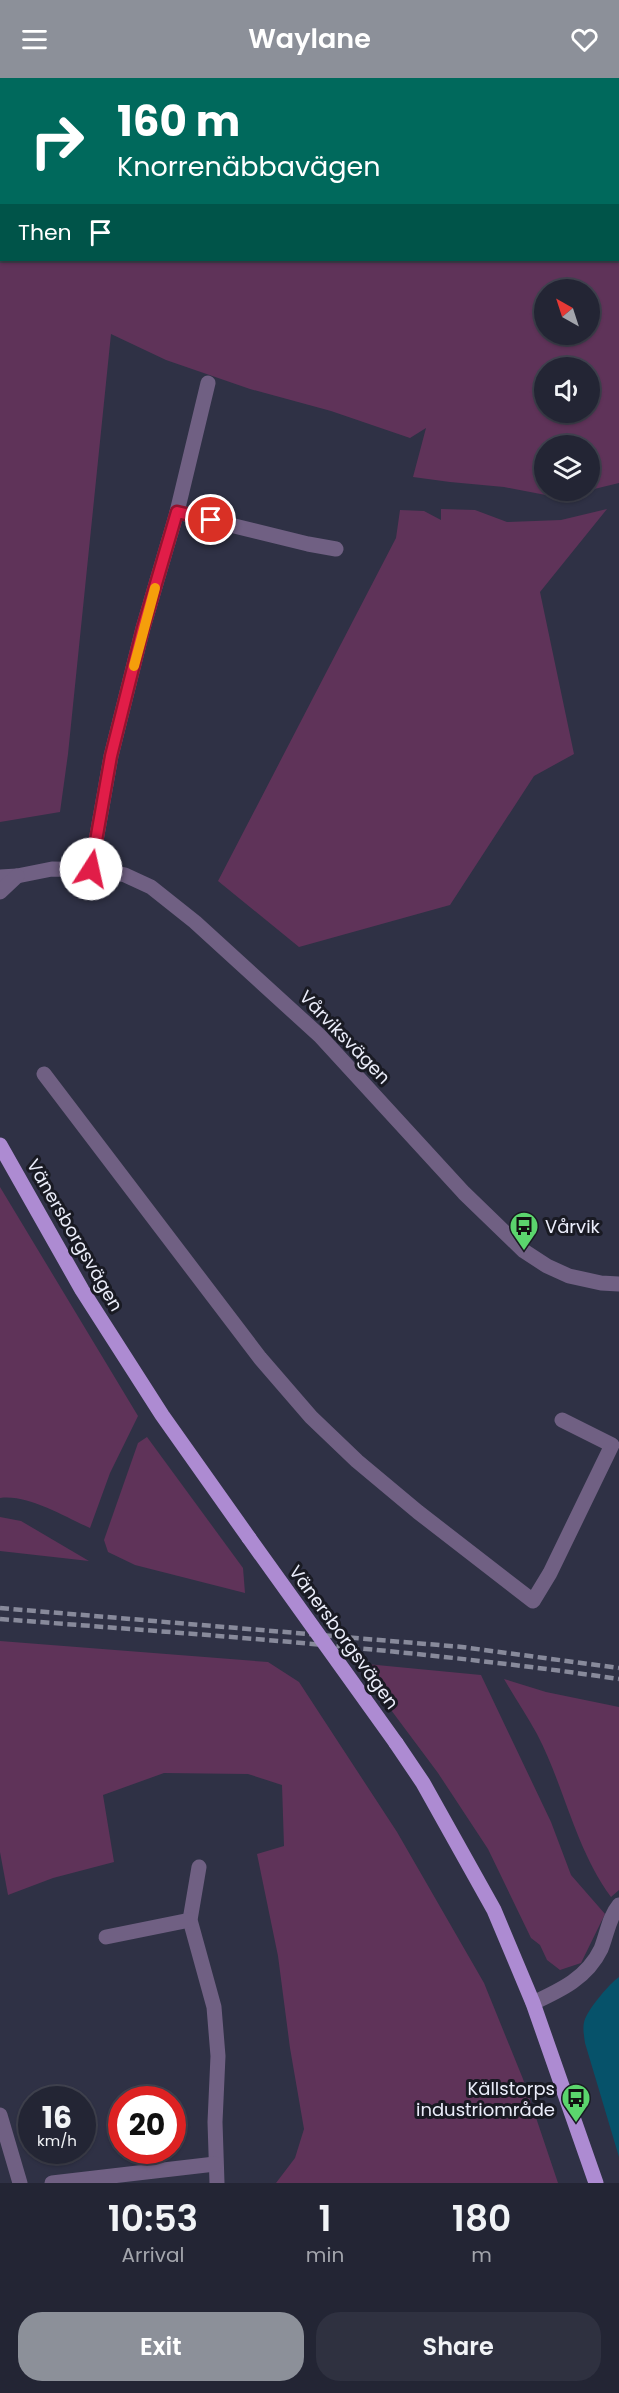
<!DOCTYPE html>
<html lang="en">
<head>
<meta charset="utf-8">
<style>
	:root { --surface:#232534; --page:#2f3140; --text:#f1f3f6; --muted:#a3a5ac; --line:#40424f; --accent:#8c9099 }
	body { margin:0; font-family:Poppins,sans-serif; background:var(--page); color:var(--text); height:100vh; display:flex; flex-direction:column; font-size:22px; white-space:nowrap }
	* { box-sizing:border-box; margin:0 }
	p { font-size:20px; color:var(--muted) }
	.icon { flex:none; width:33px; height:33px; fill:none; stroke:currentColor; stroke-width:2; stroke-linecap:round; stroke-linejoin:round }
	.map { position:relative; height:2105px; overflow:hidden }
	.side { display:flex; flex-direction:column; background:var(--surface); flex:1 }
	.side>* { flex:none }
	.hud { position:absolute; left:0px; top:0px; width:620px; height:183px; box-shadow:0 2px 4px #0004,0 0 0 2px var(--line); background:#00695c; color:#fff; overflow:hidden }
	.needle { width:39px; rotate:321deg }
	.controls { position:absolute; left:534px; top:201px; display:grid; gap:12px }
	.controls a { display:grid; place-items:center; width:66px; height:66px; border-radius:50%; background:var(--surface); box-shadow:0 2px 4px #0004,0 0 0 2px var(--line); font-size:30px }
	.speed { position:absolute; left:18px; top:2008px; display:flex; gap:12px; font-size:30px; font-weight:700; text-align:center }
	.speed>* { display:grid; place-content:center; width:78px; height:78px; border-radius:50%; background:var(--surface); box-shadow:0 2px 4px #0004,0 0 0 2px var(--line); line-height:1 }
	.speed small { font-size:15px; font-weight:400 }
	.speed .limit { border:9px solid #d22; background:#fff; color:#111 }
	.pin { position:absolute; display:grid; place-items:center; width:51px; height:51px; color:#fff; margin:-26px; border:3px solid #fff; border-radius:50%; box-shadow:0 2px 6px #0007 }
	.me { position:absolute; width:66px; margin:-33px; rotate:10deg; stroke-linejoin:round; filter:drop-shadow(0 0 4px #0008) }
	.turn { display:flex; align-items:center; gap:21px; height:126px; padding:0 18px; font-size:27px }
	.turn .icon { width:78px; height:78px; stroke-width:2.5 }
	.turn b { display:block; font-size:42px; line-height:51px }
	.then { display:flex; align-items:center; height:57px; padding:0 18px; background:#0003; gap:12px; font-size:22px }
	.eta { display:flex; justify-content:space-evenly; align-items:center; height:102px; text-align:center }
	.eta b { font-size:36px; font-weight:600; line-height:42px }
	.action { display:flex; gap:12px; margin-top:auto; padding:12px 18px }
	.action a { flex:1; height:69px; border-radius:24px; background:var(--accent); color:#fff; font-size:24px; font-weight:600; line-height:69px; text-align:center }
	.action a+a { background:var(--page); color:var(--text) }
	header { display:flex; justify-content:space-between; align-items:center; height:78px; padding:0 18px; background:var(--accent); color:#fff; font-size:27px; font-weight:600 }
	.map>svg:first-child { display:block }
</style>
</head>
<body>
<header><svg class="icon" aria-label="menu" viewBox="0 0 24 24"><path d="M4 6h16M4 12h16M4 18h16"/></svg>Waylane<svg class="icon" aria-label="heart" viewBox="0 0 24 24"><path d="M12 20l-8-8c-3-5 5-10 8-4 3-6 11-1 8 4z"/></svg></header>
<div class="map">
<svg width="619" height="2105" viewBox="0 0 619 2105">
	<rect width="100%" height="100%" fill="#2f3145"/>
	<g fill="#5f3359" fill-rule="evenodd">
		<path d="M97 0H262V1L97 2Z"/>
		<path d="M528 0H619V405L590 412V368H544V412L584 413 551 418 504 409 450 404 413 399 426 350 410 360 331 333 250 311 166 282 111 256 68 676 60 734 0 744V91L2 182H618V2L527 1ZM544 212H590V256H544ZM544 290H590V334H544Z"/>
		<path d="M441 431 475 432 507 444 561 442 607 431 540 514 574 676 534 698 450 827 299 869 218 803 396 460 400 432 424 433 441 442Z"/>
		<path d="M0 1109 138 1338 110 1395 90 1450C65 1439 28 1416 0 1420Z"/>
		<path d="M147 1359 243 1490 245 1515 135 1487 108 1474 104 1462 138 1365Z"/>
		<path d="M0 1439 21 1443 89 1483 0 1473Z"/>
		<path d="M0 1563 268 1584 299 1604 397 1754 484 1905 523 2001 558 2105H276L295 2080 304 2051 290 1970 278 1878 257 1776 284 1768 282 1707 248 1696 164 1695 103 1717 114 1784 53 1800 8 1817 0 1774Z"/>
		<path d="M356 1585 481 1597 551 1744 571 1797 605 1836 581 1885 560 1892 547 1882 540 1867 531 1860 488 1771 438 1695Z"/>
		<path d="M504 1601 546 1614 619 1629V1812L611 1819C575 1770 565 1710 537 1656 527 1638 515 1620 504 1601Z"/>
	</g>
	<g fill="#06526a">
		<path d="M0 0H97L2 2 0 91Z"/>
		<path d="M262 0H528L262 2Z"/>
		<path d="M619 1899V2079L585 1965C584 1957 582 1949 585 1941 590 1929 609 1906 619 1899Z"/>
	</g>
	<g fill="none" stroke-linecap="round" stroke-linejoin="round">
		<g stroke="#706083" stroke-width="15">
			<path d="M177 434 308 466 336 471"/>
			<path d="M91 791 111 678 143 550 177 434 208 305"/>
			<path d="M0 799 17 798 52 791 103 792 125 797 151 809 195 844 320 958 464 1115 524 1173 547 1188 569 1198 601 1205 619 1206"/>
			<path d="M0 814 17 798"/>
			<path d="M44 996 260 1280 311 1339 357 1383 418 1434 533 1523 550 1495 612 1367 562 1342"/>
			<path d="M199 1789 190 1842 214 1929 218 1978 215 2044 217 2105"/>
			<path d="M106 1859 190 1842"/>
			<path d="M533 1925C561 1912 587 1900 601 1871 607 1856 609 1839 619 1827"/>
			<path d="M0 2037 20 2105"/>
			<path d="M52 2105 215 2086"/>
		</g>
		<g stroke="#ad8bd2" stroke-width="15">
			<path d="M0 1067 82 1212 162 1337 249 1460"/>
			<path d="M396 1665 423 1705 494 1832 533 1925 596 2105"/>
		</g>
		<g stroke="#888a9b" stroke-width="4.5" stroke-dasharray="9 4.5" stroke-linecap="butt">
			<path d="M0 1530 462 1569 619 1590"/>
			<path d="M0 1541C207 1557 414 1571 619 1601"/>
		</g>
		<path stroke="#ad8bd2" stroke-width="15" d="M249 1460 396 1665"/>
	</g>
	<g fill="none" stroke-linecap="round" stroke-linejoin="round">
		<g stroke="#92132f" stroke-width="15">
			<path id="route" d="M91 791 111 678 143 550 177 434 211 442"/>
		</g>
		<use href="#route" stroke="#e11d48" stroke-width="10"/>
		<path stroke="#f59e0b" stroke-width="10" d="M134 588 155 510"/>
	</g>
	<defs>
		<g id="bus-pin" transform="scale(1.5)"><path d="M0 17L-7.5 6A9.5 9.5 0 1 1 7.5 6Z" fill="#5bd56d" stroke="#191a23"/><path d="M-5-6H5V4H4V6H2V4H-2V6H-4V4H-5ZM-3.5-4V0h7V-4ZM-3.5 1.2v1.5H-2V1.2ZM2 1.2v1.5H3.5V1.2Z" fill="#111"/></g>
	</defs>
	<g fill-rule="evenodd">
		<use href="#bus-pin" x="524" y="1148"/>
		<use href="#bus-pin" x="576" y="2020"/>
	</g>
	<g text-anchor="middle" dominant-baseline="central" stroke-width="6" stroke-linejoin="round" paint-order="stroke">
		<g font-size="18" fill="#ebedfa" stroke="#191a23">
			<text transform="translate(345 959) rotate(46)">Vårviksvägen</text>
			<text transform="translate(75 1157) rotate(60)">Vänersborgsvägen</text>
			<text transform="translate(344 1559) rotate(54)">Vänersborgsvägen</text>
		</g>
		<g font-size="18" fill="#ebedfa" stroke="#191a23" text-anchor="start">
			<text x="545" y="1148">Vårvik</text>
			<text x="555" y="2010" text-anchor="end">Källstorps<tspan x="555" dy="21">industriområde</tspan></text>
		</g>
	</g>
</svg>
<div class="controls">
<a><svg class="needle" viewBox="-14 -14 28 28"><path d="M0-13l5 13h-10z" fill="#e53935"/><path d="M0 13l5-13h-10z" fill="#a3a5ac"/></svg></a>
<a><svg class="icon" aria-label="sound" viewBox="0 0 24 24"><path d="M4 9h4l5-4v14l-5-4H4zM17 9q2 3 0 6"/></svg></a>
<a><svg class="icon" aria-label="layers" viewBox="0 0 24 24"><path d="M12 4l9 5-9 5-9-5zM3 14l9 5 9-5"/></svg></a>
</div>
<div class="speed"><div>16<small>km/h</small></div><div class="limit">20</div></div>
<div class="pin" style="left:211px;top:442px;background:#d93025"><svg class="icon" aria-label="arrive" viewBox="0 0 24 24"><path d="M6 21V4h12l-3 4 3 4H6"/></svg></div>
<svg class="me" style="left:91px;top:791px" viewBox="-20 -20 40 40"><circle r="19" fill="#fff"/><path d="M0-13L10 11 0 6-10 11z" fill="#e11d48"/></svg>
<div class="hud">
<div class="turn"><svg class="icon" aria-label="right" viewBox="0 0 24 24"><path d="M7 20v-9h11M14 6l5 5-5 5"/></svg><div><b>160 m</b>Knorrenäbbavägen</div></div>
<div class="then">Then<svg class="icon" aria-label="arrive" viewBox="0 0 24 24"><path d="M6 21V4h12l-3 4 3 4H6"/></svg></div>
</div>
</div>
<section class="side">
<div class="eta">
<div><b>10:53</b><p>Arrival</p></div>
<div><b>1</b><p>min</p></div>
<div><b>180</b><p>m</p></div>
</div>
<div class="action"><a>Exit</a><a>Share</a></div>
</section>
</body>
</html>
